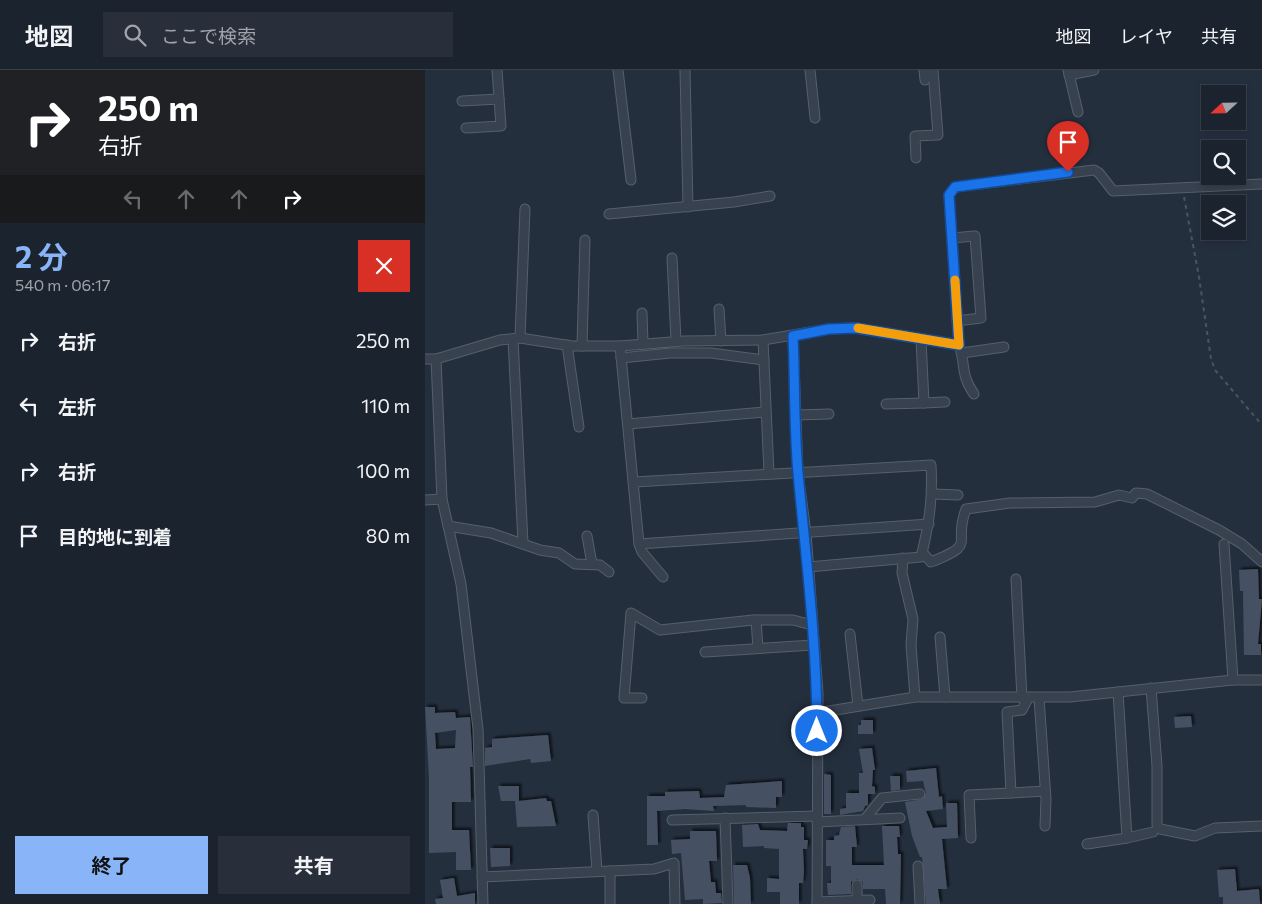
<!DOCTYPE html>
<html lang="ja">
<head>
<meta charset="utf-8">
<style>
	:root { --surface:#1b232e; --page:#282f3a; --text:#f1f3f6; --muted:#a0a4aa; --line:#39404a; --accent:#8ab4f8 }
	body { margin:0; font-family:Commissioner,"Noto Sans JP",sans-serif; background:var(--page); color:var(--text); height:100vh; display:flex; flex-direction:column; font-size:19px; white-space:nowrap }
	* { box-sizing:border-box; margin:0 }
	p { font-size:16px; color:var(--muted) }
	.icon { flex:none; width:28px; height:28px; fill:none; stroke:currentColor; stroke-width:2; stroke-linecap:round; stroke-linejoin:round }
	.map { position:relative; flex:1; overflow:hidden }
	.panel { display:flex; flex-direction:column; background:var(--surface); width:425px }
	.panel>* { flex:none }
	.banner { background:#202124; color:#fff; overflow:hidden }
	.needle { width:32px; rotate:248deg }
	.fabs { position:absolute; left:776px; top:15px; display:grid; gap:10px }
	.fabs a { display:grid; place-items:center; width:45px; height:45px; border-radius:0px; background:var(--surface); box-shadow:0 2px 8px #0003,0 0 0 1px var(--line); font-size:25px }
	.pin { position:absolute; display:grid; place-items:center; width:42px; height:42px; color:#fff; margin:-51px -21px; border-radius:50% 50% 50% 0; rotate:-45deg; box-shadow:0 0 5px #0007 }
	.pin .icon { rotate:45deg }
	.me { position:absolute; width:55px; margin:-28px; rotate:0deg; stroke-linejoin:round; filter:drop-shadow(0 0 4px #0008) }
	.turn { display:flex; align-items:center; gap:18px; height:105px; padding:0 15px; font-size:22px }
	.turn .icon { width:65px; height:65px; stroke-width:2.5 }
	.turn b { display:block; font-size:35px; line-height:42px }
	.lanes { display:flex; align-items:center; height:48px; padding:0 15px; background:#0003; justify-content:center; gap:25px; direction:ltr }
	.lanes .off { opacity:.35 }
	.round { display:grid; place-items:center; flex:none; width:52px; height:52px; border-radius:0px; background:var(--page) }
	.summary { display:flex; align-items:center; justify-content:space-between; height:85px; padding:0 15px }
	h1 { font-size:30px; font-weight:700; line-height:38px; color:var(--accent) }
	.button { display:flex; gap:10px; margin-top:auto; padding:10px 15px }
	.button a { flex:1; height:58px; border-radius:0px; background:var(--accent); color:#111; font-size:20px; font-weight:700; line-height:58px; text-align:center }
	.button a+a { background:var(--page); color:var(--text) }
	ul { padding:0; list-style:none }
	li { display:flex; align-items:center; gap:15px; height:65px; padding:0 15px }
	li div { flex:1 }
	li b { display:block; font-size:19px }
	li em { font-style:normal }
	header { display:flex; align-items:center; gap:30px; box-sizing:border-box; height:70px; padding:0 25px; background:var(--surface); border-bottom:1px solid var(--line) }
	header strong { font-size:24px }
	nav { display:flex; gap:28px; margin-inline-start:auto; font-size:18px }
	.search { width:350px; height:45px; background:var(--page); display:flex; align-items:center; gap:12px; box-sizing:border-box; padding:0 18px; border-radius:0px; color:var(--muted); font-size:19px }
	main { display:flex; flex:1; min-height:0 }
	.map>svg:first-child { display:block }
</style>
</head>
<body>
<header>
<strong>地図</strong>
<div class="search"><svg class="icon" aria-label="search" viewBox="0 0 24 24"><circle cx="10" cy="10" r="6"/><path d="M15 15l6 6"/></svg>ここで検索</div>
<nav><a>地図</a><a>レイヤ</a><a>共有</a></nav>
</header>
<main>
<section class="panel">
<div class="banner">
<div class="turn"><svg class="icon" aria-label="right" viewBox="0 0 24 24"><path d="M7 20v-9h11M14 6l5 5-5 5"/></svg><div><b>250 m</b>右折</div></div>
<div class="lanes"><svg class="icon off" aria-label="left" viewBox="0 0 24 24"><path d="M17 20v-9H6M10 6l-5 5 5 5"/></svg><svg class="icon off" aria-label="ahead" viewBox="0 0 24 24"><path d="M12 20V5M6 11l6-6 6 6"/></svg><svg class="icon off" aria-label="ahead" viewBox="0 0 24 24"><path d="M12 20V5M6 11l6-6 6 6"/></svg><svg class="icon" aria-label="right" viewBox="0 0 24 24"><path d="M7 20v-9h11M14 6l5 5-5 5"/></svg></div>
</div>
<div class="summary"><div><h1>2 分</h1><p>540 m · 06:17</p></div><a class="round" style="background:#d93025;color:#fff"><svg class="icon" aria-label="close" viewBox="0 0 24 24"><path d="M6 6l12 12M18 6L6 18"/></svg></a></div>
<ul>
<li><svg class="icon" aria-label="right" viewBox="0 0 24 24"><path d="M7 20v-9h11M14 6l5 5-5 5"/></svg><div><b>右折</b></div><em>250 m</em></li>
<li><svg class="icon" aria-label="left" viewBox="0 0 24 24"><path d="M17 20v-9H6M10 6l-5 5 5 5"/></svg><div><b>左折</b></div><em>110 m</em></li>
<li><svg class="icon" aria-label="right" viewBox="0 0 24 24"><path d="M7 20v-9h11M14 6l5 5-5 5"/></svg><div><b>右折</b></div><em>100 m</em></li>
<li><svg class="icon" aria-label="arrive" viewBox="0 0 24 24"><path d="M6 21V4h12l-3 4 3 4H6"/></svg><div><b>目的地に到着</b></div><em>80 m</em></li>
</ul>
<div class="button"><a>終了</a><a>共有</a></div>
</section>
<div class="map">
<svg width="837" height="834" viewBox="0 0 837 834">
	<defs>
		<filter id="shadow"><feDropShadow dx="2.5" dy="-2.5" stdDeviation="1" flood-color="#0009"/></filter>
	</defs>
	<rect width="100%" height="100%" fill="#242f3e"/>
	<g fill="#455162" fill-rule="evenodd" filter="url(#shadow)">
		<path d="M833 499 834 529H837L833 574H836V585H819L818 521H815L814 500Z"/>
		<path d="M0 637H10V643L30 642 31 648 45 647 48 697H45L46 732H27V760H44L46 800H31V782L4 783V707ZM31 660 30 678 11 679 10 663Z"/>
		<path d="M766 646 767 657 750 658 749 647Z"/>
		<path d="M436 650H448V664H433V655H436Z"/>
		<path d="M123 665 126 691 106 693 105 689 60 696V678L67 677V669Z"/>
		<path d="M447 678 450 700H448L447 716 450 717V724H443V735L440 736 438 741 415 745V739L421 738V723H434V703H438L434 679Z"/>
		<path d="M511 698 514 727 517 726 518 739 501 741 508 758 522 757 521 733H532L533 768 517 769 522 819H513L515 834H501L497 787H495L487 766 480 732 498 729 501 723 498 711 482 712 481 701Z"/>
		<path d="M399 704 406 705V744H399Z"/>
		<path d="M465 706H475V720L466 721Z"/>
		<path d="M357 711V727H351V738L321 737V735L288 736 289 741 260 739 232 741 233 775H222V726H240V722L274 721 275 728 299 727 301 715Z"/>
		<path d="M73 716H94V731L121 728 122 731H126L131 756 92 757 90 731H76Z"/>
		<path d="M363 753H376V757H379V770H383L382 779H378L379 802 378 813H374V834H355V822H342V808L354 809V779L339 778V776L318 777 317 755 333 754 335 760 362 761Z"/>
		<path d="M430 756 432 777H427V795H459L457 756H474L475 767H472L473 784H476L475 834H461L460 819H438V812L432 809 426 812V824L403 825 402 813H406V796H401V770H409V766L414 765 416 757Z"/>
		<path d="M265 761H291L292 791H284L286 812H290L291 823H296L297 833 278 834V829L260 830 256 783 247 784 246 770 265 769Z"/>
		<path d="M65 778H85V796L66 797Z"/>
		<path d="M308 795H322L325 808 326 834H309Z"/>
		<path d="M810 799 812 821 834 819 835 834H798V827H794L792 800Z"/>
		<path d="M29 808 32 826 50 823V834H11L10 829 18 828 15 810Z"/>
	</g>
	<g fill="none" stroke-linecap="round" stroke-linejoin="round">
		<g stroke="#565f6c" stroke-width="11">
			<g id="minor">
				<path d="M193 0 206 110"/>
				<path d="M260 0 263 137"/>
				<path d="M385 0 390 48"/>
				<path d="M499 0 500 10"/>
				<path d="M643 0 653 42"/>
				<path d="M644 5 669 0"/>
				<path d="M37 31 74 29"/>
				<path d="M41 58 76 56 72 0"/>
				<path d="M491 88 490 66 513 65 508 0"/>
				<path d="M184 144 309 132 345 126"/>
				<path d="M527 168 550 166 556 248 532 251"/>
				<path d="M247 188 251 271"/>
				<path d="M294 239 296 271"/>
				<path d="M217 243 218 274"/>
				<path d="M368 266 373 403 381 463 393 623 392 834"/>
				<path d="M95 268 100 139"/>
				<path d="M88 269 98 473"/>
				<path d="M496 269 499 333 520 332"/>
				<path d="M338 270 344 403"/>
				<path d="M142 275 154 357"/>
				<path d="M157 276 160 170"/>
				<path d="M195 276 214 474 504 454"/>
				<path d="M537 283 579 277"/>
				<path d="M196 288 245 283H286L339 290"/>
				<path d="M0 289H11L75 270 95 268 147 276H195L259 271 338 270 404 259 431 258 534 275"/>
				<path d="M11 289 17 429 36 514 53 659 58 834"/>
				<path d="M549 324C535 304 541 295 534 275L524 125 530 117 669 100 674 103 688 121 837 114"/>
				<path d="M461 334 499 333"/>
				<path d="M371 345 404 344"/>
				<path d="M203 354 340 342"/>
				<path d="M209 412 506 395C508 428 504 455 496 487L383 497"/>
				<path d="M508 424 533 425"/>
				<path d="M0 430 17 429"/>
				<path d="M23 456 66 463 115 480 134 483 150 494 175 495 184 502"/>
				<path d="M162 466 167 494"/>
				<path d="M214 474 217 482 238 507"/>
				<path d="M799 474 808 610"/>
				<path d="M497 482 506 492C554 473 527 475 541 439L585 433 670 432 694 425 707 428 711 423 722 424 794 460 817 474 837 492"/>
				<path d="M478 488 477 503 488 549 486 575 490 627"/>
				<path d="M591 509 597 628"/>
				<path d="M331 550 333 578"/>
				<path d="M425 564 433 636"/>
				<path d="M515 567 520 627"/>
				<path d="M280 582 388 575"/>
				<path d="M726 618 732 696V755L735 759 770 766 790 758 837 756"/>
				<path d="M217 628H199L206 543 235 560 328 550H368L387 555"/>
				<path d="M603 628 597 640 582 642 586 723 620 721"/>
				<path d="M614 628 621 729 620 756"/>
				<path d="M392 643 490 627H645L808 610H837"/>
				<path d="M168 745 172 801"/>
				<path d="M300 748 303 834"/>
				<path d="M440 749 457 728 495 724"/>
				<path d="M247 750 392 746"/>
				<path d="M392 752 475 748"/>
				<path d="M546 768 544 725 586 723"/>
				<path d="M702 768 728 762"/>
				<path d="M662 774 702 768 693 622"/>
				<path d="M493 796 495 834"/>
				<path d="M185 801V833"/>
				<path d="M57 807 229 799 249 793 250 834"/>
				<path d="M432 831V815"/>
				<path d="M392 832 445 830"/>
			</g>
		</g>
		<path stroke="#44595c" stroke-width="2" stroke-dasharray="4 4" stroke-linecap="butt" d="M759 127 774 207 786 289 790 300 837 355"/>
		<use href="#minor" stroke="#38414e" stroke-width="9"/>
	</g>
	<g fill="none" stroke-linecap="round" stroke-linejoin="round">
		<g stroke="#114b97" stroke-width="12">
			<path id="route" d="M392 661C392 575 381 489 373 403 369 358 370 312 368 266L404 259 431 258 534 275 524 125 530 117 643 102"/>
		</g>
		<use href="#route" stroke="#1a73e8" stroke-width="9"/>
		<path stroke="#f59e0b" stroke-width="9" d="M433 258 534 275 530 210"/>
	</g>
</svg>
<div class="fabs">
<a><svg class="needle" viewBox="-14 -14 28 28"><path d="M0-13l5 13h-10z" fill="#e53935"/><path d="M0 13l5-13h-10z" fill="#a0a4aa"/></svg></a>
<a><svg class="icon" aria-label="search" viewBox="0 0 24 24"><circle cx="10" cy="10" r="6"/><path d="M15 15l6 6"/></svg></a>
<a><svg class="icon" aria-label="layers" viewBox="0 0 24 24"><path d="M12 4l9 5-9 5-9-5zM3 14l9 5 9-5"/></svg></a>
</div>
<div class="pin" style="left:643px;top:102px;background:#d93025"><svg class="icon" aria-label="arrive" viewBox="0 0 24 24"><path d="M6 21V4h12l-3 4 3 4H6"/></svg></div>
<svg class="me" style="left:392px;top:661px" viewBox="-20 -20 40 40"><circle r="17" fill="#1a73e8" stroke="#fff" stroke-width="3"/><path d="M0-11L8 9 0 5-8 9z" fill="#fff"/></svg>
</div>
</main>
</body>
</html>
